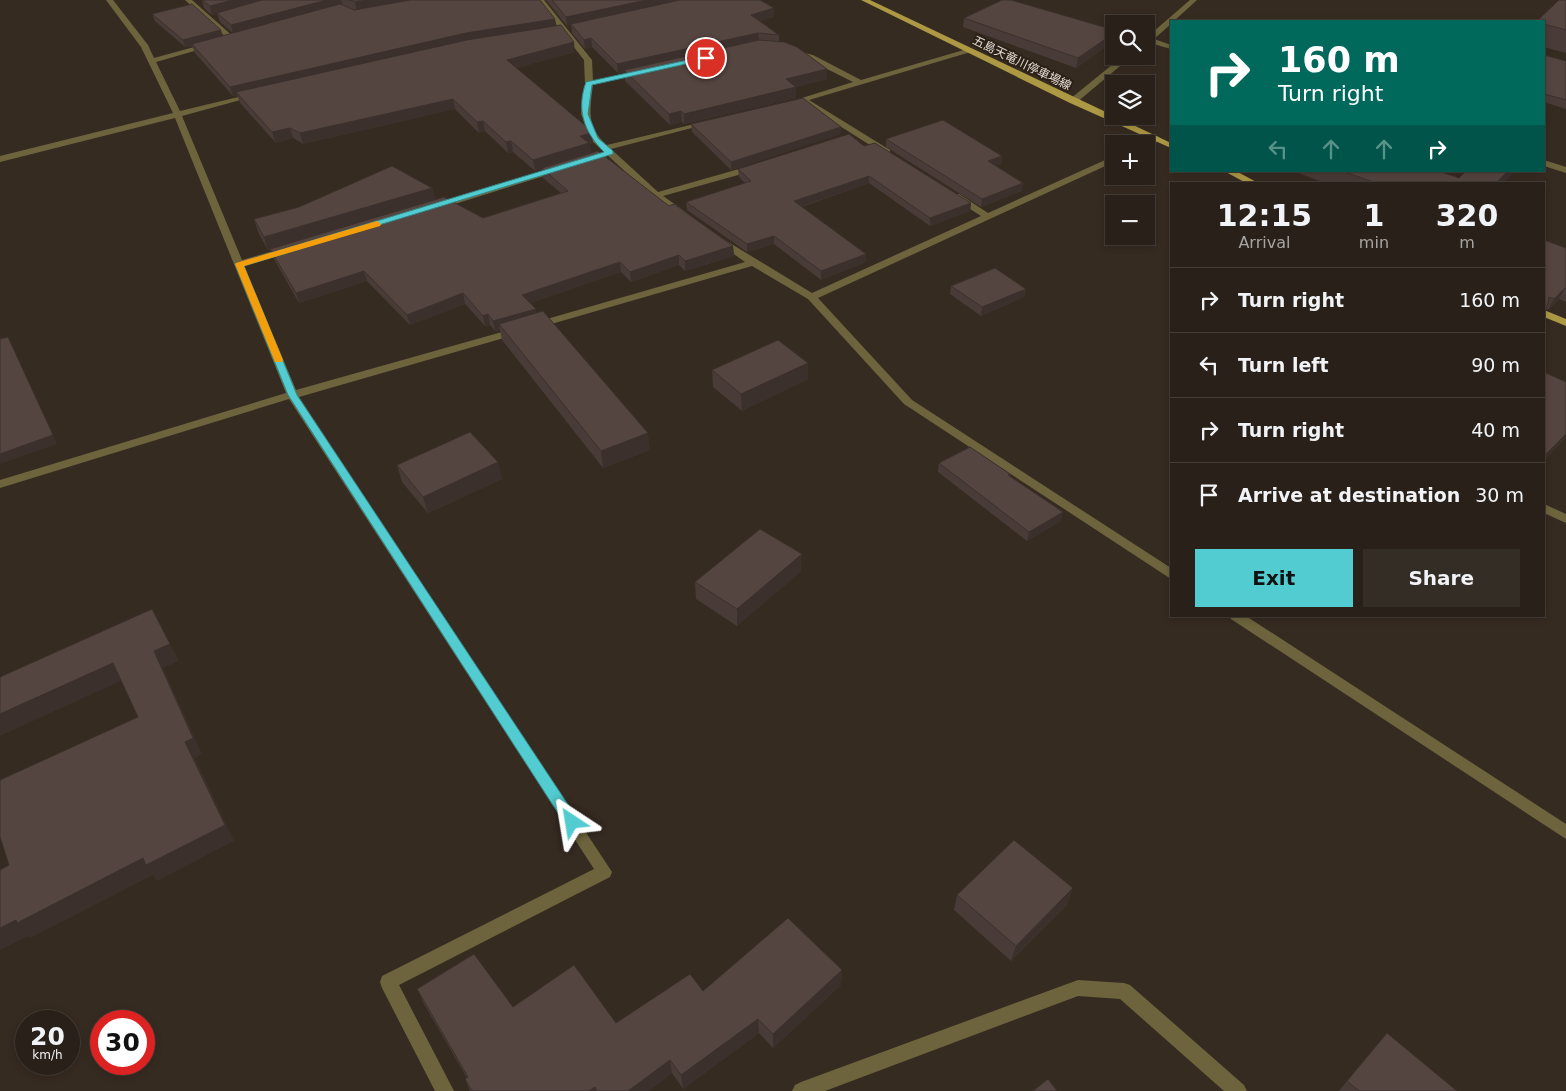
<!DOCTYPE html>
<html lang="en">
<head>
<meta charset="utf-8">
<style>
	:root { --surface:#282019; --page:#342d26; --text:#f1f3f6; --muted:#a5a3a2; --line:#443e38; --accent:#52ccd0 }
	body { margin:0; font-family:"DejaVu Sans","Noto Sans JP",sans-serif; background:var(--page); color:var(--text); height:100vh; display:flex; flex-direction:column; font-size:19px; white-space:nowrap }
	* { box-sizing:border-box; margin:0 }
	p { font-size:16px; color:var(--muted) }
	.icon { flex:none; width:28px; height:28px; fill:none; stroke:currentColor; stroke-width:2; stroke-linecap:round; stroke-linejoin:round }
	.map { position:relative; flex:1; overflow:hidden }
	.side { position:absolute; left:1170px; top:182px; width:375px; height:435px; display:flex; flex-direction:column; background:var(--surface); border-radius:0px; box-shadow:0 2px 8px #0003,0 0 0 1px var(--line) }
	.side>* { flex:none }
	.banner { position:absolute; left:1170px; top:20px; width:375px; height:152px; border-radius:0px; box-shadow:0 2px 8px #0003,0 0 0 1px var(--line); background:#00695c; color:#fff; overflow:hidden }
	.tools { position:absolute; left:1105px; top:15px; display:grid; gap:10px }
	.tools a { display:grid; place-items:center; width:50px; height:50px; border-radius:0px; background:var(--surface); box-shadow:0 2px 8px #0003,0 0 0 1px var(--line); font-size:25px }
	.speed { position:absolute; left:15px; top:1010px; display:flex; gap:10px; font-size:25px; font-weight:700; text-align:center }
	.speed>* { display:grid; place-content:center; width:65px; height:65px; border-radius:50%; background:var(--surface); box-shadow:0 2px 8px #0003,0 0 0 1px var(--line); line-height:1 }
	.speed small { font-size:12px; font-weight:400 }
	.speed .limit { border:8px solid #d22; background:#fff; color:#111 }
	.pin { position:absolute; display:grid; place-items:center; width:42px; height:42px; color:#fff; margin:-21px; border:2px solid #fff; border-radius:50%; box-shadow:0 1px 5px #0007 }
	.me { position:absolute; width:55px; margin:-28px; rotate:327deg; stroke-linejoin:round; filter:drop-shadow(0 0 4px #0008) }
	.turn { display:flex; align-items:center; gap:18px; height:105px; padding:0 25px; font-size:22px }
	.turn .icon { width:65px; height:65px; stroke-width:2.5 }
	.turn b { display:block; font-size:35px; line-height:42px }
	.lanes { display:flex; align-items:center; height:48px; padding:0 25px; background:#0003; justify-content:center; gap:25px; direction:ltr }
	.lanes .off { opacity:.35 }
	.eta { display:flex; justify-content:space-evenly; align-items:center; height:85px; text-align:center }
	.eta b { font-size:30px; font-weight:600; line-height:35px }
	.button { display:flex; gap:10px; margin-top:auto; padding:10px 25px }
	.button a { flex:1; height:58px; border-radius:0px; background:var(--accent); color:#111; font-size:20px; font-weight:600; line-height:58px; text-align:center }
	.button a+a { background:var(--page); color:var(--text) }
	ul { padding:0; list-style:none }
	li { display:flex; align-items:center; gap:15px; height:65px; padding:0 25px; border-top:1px solid var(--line) }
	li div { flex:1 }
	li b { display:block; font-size:19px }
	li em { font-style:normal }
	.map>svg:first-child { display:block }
</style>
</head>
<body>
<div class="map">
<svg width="1566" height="1091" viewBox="0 0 1566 1091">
	<rect width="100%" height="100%" fill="#362b21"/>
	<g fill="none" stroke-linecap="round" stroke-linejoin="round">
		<g fill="#6d643d" fill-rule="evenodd">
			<path d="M106 0H113L148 45 154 58 227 38 185 0H192L236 39 156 62 180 111 255 93 259 95 182 116 242 260 287 247 292 250 244 266 296 390 513 329 517 328 522 331 521 333 299 397 612 872 610 877 399 985 454 1091H435L382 988 380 982 382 976 594 869 289 399 0 488V480L286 393 175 118 0 162V156L173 113 141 47Z"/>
			<path d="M537 0H544L592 60 593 81 641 70 645 72 593 85C590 110 586 127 607 145L707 121 711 123 611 149 658 192 753 165 756 166V170L663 196 686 212V216H680L653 197 592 141 581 114 585 84 584 60Z"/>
			<path d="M1190 0H1197L1174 21H1171V24L1154 39 1171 45V49L1150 43 1146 44V38Z"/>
			<path d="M967 49 974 51 809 100 890 150V154H884L802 102 790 105 786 103 853 82 807 59 792 54V50L813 55 861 80Z"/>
			<path d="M1123 56H1132L1076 103H1070V99Z"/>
			<path d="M1157 136 1161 139 1160 141 1146 146V144H1142Z"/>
			<path d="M1114 156V162L818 298 912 400 1171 568V579L904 404 808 299 752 266 541 327 537 328 532 325 533 323 745 262 717 242V238L720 237 812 293 981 216 953 198V194H959L988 213Z"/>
			<path d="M1544 160 1566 167V173L1544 166Z"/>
			<path d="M557 166 560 167V171L439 209H433L431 207Z"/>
			<path d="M1544 504 1566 514V523L1544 513Z"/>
			<path d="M1230 616H1246L1566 824V839L1231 619Z"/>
			<path d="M1078 980 1124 983 1130 985 1244 1085 1247 1091H1224L1120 999 1078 996 825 1091H792L795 1085 801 1082Z"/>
		</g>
		<g fill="#ad9944" fill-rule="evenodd">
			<path d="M861 0H870L1171 143V148L1070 103Z"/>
			<path d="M1224 171H1236L1260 184H1248Z"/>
			<path d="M1544 310 1566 319V326L1544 317Z"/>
		</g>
	</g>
	<g fill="#493b37">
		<path d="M202 0H540L556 26 575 52 516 68 593 143 590 144 591 154 669 206 733 246 734 256 685 271 679 265 631 282 621 272 530 303 537 313 650 450 603 468 502 340 500 330 495 331 490 325 485 326 465 304 410 325 367 281 299 303 274 259 270 250H268L258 232 254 219 432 188 435 200 483 218 561 193 543 178 542 169 535 171 513 152 508 153 485 131 479 133 455 109 303 144 293 138 276 143 240 103 237 95 233 96 195 53 192 46 185 47 155 21 152 14 223 36 233 33 220 22 217 14 212 15 204 8Z"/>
		<path d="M546 0H760L774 8V17L760 21 779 35V41L827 79 796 87V98L684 124 682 122 670 125 625 81V72L618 73 592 47 585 49 572 33 571 25 567 26Z"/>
		<path d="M1566 0V53L1544 47V21Z"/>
		<path d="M964 18 1114 30V41L1076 68 963 27Z"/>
		<path d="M1544 55 1566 61V109L1544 102Z"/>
		<path d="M691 124 841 127 840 134 731 170 692 132Z"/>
		<path d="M886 139 1002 156 1001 164 995 166 1022 191 981 207 886 147Z"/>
		<path d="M864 146 971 203 970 211 930 226 869 183 802 207 866 262 821 280 774 244 747 252 687 210 686 202 745 183 739 177 738 169Z"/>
		<path d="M1299 171H1438L1459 178 1503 184H1328L1298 173Z"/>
		<path d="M1566 248V302L1559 299 1548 310 1545 309 1544 312Z"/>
		<path d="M951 286 1026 289 1024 297 981 316 950 294Z"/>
		<path d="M808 363V379L742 411 713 387 712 370Z"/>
		<path d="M498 462 502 479 428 513 402 482 397 465Z"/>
		<path d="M939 463 1010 474V476L1061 521 1027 541 938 472Z"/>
		<path d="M801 571 737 626 696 599 695 582Z"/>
		<path d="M957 895 1068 904 1011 961 954 910Z"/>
		<path d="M842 970 841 985 773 1048 759 1033 683 1089 672 1073 649 1091H470L465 1079 467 1078 424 1004 417 989 513 1007 616 1023 703 991Z"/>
		<path d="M1347 1081 1457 1091H1339Z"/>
	</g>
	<g fill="#3c302d">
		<path d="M233 0H269L212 15 210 6Z"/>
		<path d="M327 0H341L343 5 233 34 231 25Z"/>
		<path d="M369 0H422L357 11 355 2Z"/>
		<path d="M647 0H688L567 26 566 17Z"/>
		<path d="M774 8V17L751 23V15Z"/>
		<path d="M555 19 557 28 236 92 237 95 233 96 230 87 466 33Z"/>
		<path d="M221 30 223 37 185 47 183 40Z"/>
		<path d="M758 33 759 42 624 70 625 72 618 73 617 64Z"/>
		<path d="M1114 33V41L1076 68 1078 58Z"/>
		<path d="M591 38 592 47 585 49 584 40Z"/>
		<path d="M574 42 575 52 509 70 507 60Z"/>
		<path d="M827 69V79L790 89 796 87V98L684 124V114L786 79Z"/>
		<path d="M453 99 455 109 303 144 300 133Z"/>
		<path d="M681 111 682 122 670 125 669 114Z"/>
		<path d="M483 121 485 131 479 133 477 122Z"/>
		<path d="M841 127 840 134 731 170V162Z"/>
		<path d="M290 128 293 138 276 143 272 132Z"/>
		<path d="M592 133 593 143 590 144 591 154 535 171 533 160 580 136Z"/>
		<path d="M511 141 513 152 508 153 506 142Z"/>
		<path d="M1002 156 1001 164 987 169 988 161Z"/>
		<path d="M1508 171H1515L1503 184H1496Z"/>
		<path d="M869 176V183L794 209V201Z"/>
		<path d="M1023 183 1022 191 981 207 982 199Z"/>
		<path d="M432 188 435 201 268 250 264 237Z"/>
		<path d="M971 203 970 211 930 226V218Z"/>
		<path d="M774 236V244L747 252V244Z"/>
		<path d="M733 246 734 256 685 271V261Z"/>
		<path d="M866 254V262L821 280V271Z"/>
		<path d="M679 255V265L631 282 630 272Z"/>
		<path d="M620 262 621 272 524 305 522 295Z"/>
		<path d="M364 271 367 281 299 303 296 293Z"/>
		<path d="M1565 288 1559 299 1548 310 1554 299Z"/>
		<path d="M1026 289 1024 297 981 316 982 307Z"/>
		<path d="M463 293 465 304 410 325 407 315Z"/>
		<path d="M536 309 538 319 499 324 500 330 495 331 493 321Z"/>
		<path d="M488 314 490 325 485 326 483 316Z"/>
		<path d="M8 337 57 444 0 464V454Z"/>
		<path d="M808 363V379L742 411 741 394Z"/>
		<path d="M648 433 650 450 603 468 601 451Z"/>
		<path d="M1566 434V438L1544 461V456Z"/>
		<path d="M498 462 502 479 428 513 423 497Z"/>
		<path d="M1063 512 1061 521 1027 541 1029 532Z"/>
		<path d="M802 554 801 571 737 626V609Z"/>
		<path d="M152 609 179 661 163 668 202 754 195 758 234 841 157 881 153 875 30 938 28 936 0 950V928L185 742 154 651Z"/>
		<path d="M113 663 123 680 0 736V714Z"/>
		<path d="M1073 888 1068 904 1011 961 1016 946Z"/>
		<path d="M842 970 841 985 773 1048V1034Z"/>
		<path d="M758 1019 759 1033 683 1089 681 1075Z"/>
		<path d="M670 1060 672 1073 649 1091H628Z"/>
		<path d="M595 1087 596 1091H589Z"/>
	</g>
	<g fill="#554540" stroke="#3c302d">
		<path d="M202 0H233L210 6Z"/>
		<path d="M262 0H327L231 25 217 13Z"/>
		<path d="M349 0H369L355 2Z"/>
		<path d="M410 0H540L555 19 466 33 230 87 192 44 340 4 354 10Z"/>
		<path d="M552 0H647L566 17Z"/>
		<path d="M680 0H760L774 8 751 15 779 35 758 33 617 64 591 38 584 40 571 24Z"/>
		<path d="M1002 0H1011L1114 30V33L1078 58 964 18Z"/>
		<path d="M1559 0H1566V30L1544 24V21H1537Z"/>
		<path d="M192 4 221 30 183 40 152 14Z"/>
		<path d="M561 25 574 42 507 60 587 127 592 133 580 136 589 143 533 160 511 141 506 142 483 121 477 122 453 99 300 133 290 128 272 132 236 92 467 40Z"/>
		<path d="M759 40 784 42 797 47 827 69 786 79 796 87 684 114 681 111 669 114 624 70Z"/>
		<path d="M1544 55 1566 61V100L1544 94Z"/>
		<path d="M803 98 841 127 731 162 691 124Z"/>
		<path d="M943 120 1002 156 988 161 1023 183 982 199 886 139Z"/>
		<path d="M849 134 864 146 875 143 971 203 930 218 869 176 794 201 866 254 821 271 774 236 747 244 686 202 751 181 738 169Z"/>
		<path d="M598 151 669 206 674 204 733 246 685 261 679 255 630 272 620 262 522 295 536 309 493 321 488 314 483 316 463 293 407 315 364 271 296 293 270 249 444 197 483 218 568 191 542 168Z"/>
		<path d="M392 166 432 188 264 237 254 219 299 207Z"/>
		<path d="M1342 171H1438L1459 178 1466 171H1508L1496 183 1497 184H1379Z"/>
		<path d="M1544 240 1566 248V289L1565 288 1554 299 1549 297 1548 304 1544 308Z"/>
		<path d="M995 268 1026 289 982 307 951 286Z"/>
		<path d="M543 311 648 433 601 451 499 324Z"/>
		<path d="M8 337 53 435 0 454V339Z"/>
		<path d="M778 340 808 363 741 394 712 370Z"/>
		<path d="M1544 372 1566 382V434L1544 456Z"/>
		<path d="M470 432 498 462 423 497 397 465Z"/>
		<path d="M970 447 1010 474 1008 475 1063 512 1029 532 939 463Z"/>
		<path d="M760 529 802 554 737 609 695 582Z"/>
		<path d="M152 609 170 644 154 651 193 738 185 742 225 825 146 865 143 858 17 923 16 920 0 928V870L9 865 0 837V780L138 717 113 663 0 714V677Z"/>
		<path d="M1014 840 1073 888 1016 946 957 895Z"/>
		<path d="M788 918 842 970 773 1034 758 1019 681 1075 670 1060 628 1091H597L595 1087 589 1091H472L465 1079 468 1077 417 989 474 954 513 1007 574 965 616 1023 690 974 703 991Z"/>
		<path d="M1387 1033 1457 1091H1359L1347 1081Z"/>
		<path d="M1048 1079 1057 1091H1033Z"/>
	</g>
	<path fill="#52ccd0" stroke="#358587" d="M706 56H708V59L592 85 588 114 598 138 613 151V154L244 266 297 395 577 818 579 822 577 827 572 828 567 827 288 395 235 264 604 152C584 132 576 110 586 82Z"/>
	<path fill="#f59e0b" d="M377 221 381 224 380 226 244 266 283 360 282 362H275L235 264 236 263Z"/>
	<g text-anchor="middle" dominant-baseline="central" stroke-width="4" stroke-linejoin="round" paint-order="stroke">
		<g font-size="12" fill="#e1dad3" stroke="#2c2117">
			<text transform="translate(1022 63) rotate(26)">五島天竜川停車場線</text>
		</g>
	</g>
</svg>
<div class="tools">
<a><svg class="icon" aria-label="search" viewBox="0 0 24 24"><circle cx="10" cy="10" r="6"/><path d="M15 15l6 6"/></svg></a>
<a><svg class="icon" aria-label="layers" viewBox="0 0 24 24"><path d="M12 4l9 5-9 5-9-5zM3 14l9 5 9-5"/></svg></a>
<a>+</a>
<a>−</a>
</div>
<div class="speed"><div>20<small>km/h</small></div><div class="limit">30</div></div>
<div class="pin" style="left:706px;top:58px;background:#d93025"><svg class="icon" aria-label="arrive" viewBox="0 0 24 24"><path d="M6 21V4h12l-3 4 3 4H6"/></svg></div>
<svg class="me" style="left:572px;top:822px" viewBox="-20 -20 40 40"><path d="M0-17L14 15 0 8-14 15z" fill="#52ccd0" stroke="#fff" stroke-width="4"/></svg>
<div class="banner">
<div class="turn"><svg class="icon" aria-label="right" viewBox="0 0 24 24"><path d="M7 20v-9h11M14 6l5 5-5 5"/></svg><div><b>160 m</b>Turn right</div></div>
<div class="lanes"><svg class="icon off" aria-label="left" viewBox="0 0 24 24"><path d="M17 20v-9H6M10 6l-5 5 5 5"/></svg><svg class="icon off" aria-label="ahead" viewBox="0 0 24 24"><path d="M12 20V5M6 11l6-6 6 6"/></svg><svg class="icon off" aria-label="ahead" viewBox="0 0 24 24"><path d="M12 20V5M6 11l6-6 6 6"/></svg><svg class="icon" aria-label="right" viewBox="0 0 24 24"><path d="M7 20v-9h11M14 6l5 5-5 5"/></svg></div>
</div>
<section class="side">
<div class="eta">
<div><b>12:15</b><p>Arrival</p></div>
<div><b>1</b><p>min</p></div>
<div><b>320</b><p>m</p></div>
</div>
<ul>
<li><svg class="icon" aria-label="right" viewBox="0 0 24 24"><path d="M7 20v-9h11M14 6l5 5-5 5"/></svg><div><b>Turn right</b></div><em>160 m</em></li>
<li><svg class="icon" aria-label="left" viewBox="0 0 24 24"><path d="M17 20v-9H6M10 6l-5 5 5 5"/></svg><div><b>Turn left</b></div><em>90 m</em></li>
<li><svg class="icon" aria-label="right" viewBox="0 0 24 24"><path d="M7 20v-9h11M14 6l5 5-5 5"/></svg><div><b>Turn right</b></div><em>40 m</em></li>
<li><svg class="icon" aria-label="arrive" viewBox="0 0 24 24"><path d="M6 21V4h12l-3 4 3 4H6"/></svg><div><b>Arrive at destination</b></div><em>30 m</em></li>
</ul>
<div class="button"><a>Exit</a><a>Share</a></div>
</section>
</div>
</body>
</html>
